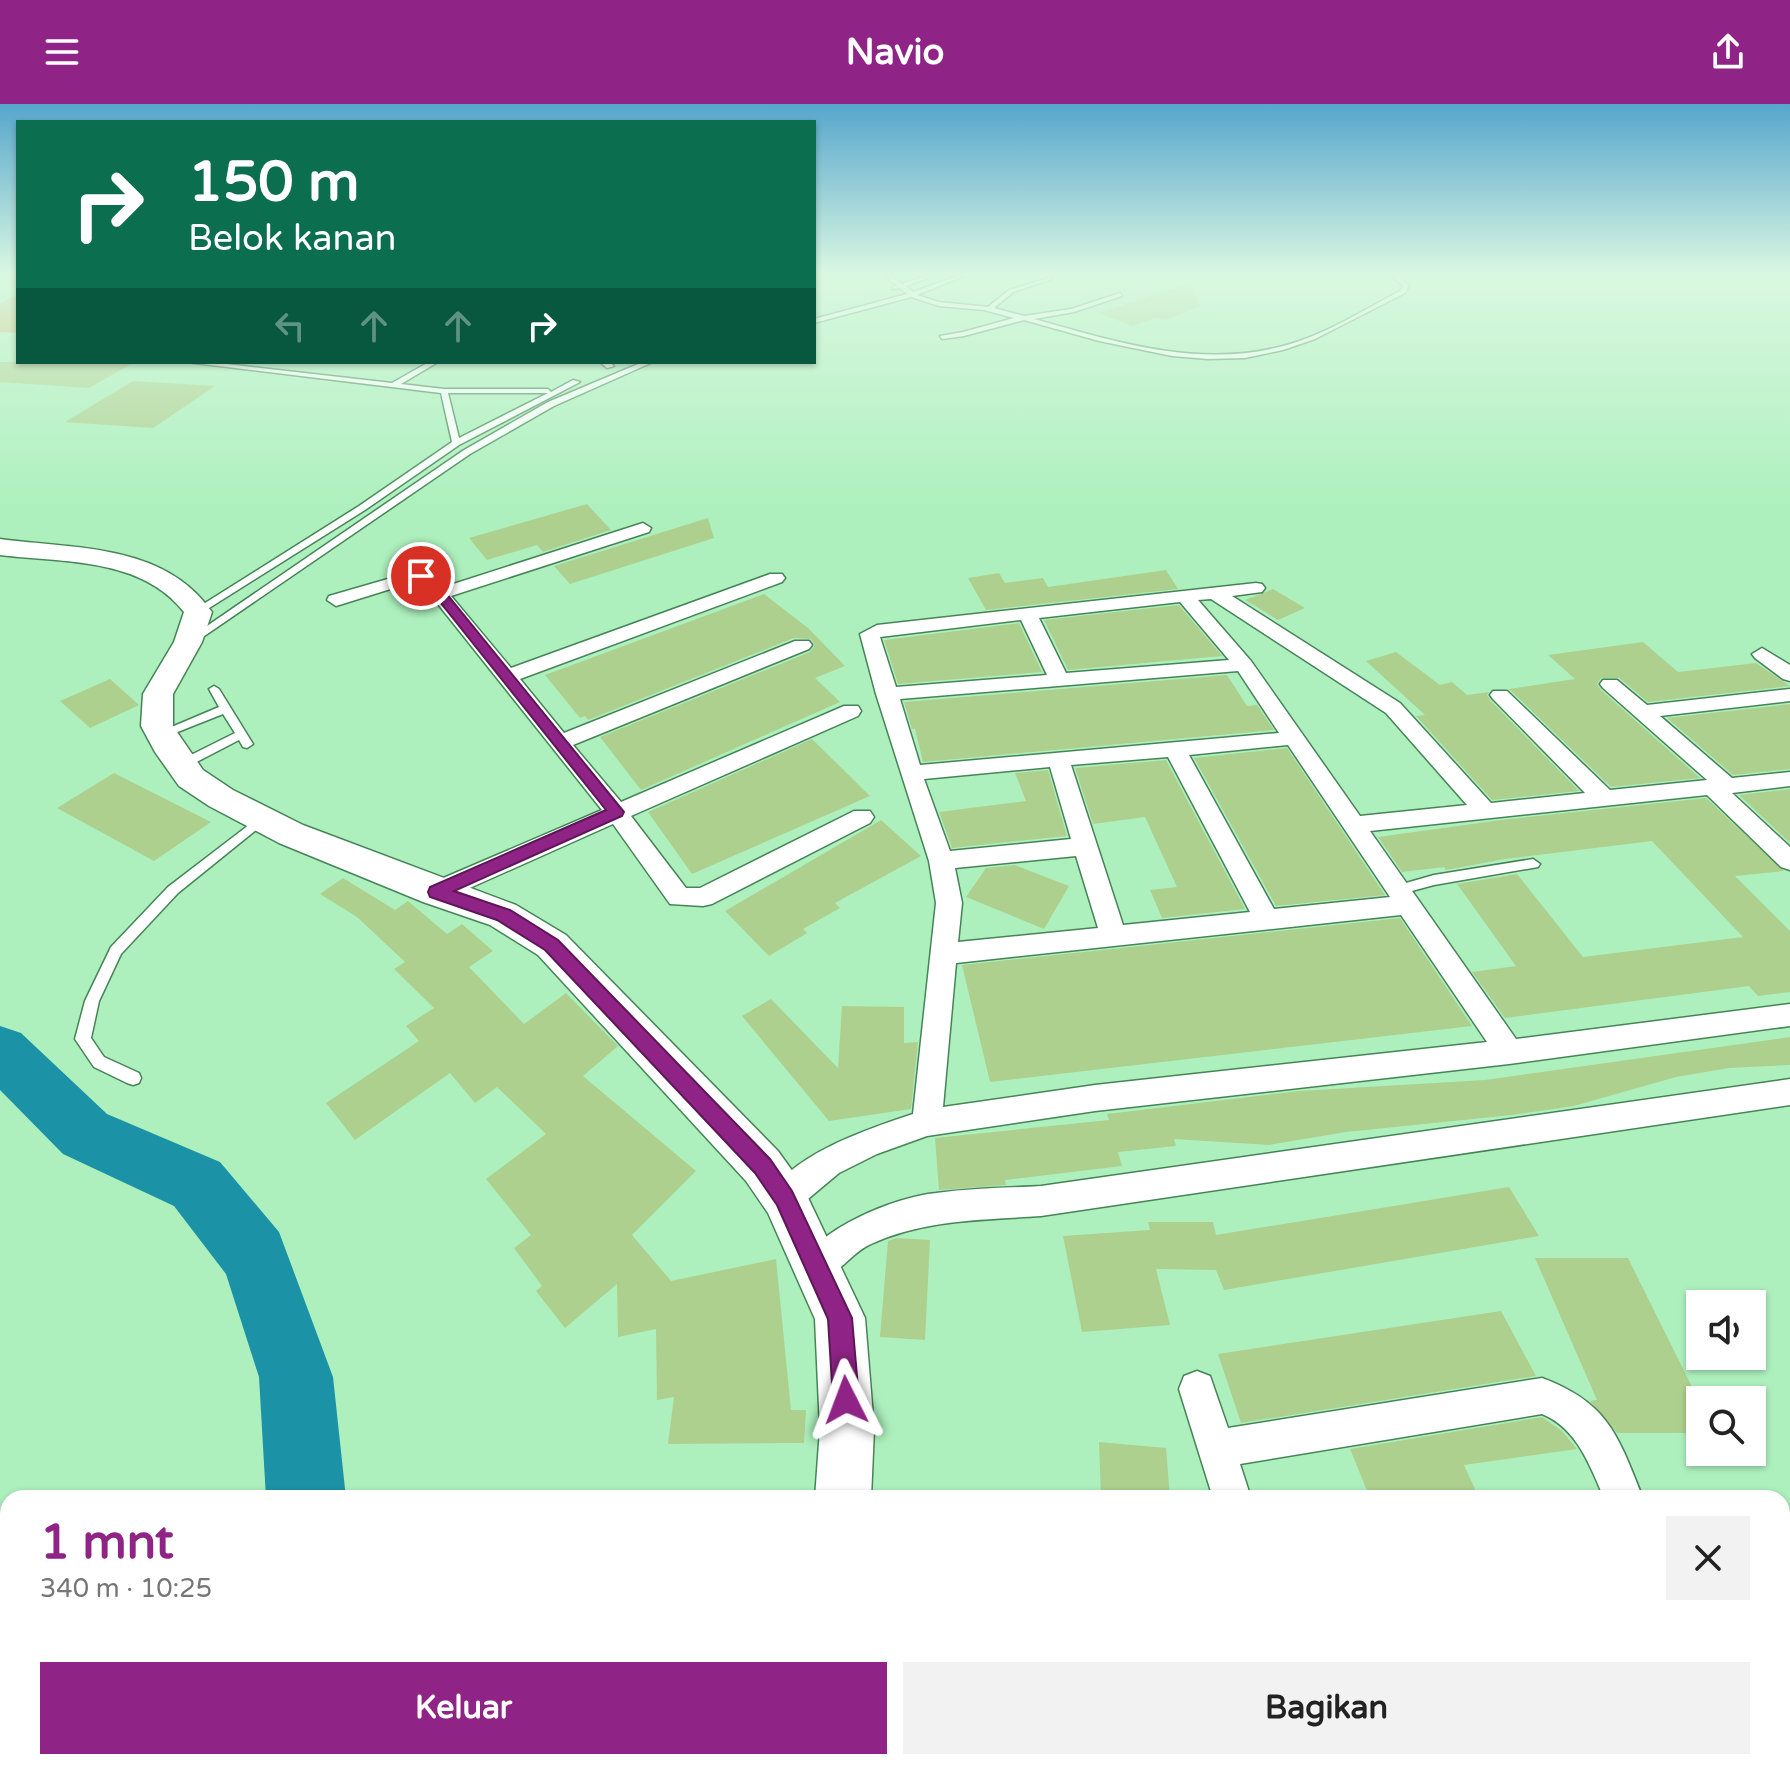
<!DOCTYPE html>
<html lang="id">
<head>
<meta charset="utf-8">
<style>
	:root { --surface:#fff; --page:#f2f2f2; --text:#222; --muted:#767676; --accent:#8f2386 }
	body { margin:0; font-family:"Varela Round",sans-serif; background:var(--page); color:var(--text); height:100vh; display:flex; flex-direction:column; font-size:30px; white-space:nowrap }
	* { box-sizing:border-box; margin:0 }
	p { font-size:26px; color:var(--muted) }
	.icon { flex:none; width:44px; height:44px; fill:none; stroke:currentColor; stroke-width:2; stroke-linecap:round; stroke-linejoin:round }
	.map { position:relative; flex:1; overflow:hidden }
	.drawer { position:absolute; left:0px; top:1386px; width:1790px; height:280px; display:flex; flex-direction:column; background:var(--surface); border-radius:24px 24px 0 0; box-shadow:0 2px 6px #0004 }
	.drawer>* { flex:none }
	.hud { position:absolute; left:16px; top:16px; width:800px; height:244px; border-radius:0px; box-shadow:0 2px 6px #0004; background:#0b6e4f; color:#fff; overflow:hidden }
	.controls { position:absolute; left:1686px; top:1186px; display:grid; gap:16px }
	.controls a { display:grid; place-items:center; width:80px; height:80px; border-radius:0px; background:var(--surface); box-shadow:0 2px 6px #0004; font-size:40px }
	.pin { position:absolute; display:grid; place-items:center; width:68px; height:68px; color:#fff; margin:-34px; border:4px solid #fff; border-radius:50%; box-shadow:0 2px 8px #0007 }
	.me { position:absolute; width:88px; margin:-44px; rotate:357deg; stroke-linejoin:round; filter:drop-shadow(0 0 6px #0008) }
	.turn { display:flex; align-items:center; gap:28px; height:168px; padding:0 40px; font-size:36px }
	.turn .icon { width:104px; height:104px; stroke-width:2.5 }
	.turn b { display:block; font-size:56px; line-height:68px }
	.lanes { display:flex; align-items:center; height:76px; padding:0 40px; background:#0003; justify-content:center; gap:40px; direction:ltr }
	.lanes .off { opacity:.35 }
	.round { display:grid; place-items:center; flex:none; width:84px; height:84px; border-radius:0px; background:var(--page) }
	.summary { display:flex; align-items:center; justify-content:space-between; height:136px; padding:0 40px }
	h1 { font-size:48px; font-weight:800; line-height:60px; color:var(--accent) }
	.primary-button { display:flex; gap:16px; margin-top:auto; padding:16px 40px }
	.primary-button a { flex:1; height:92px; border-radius:0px; background:var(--accent); color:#fff; font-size:32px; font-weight:800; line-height:92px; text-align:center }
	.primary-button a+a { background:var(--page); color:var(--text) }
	header { display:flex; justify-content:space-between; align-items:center; height:104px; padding:0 40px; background:var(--accent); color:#fff; font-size:36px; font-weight:800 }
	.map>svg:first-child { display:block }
</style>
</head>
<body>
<header><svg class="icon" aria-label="menu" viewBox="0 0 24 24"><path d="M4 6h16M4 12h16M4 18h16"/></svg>Navio<svg class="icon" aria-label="share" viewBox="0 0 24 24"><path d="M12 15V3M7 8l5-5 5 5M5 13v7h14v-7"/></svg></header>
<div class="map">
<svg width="1790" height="1666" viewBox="0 0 1790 1666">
	<rect width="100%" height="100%" fill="#adf0bd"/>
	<path fill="#cbb164" d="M18 189V229L0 228V200Z"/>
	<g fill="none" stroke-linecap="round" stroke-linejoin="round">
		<g fill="#1b92a5" fill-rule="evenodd">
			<path d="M0 922 21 929 107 1010 220 1058 279 1128 333 1273 346 1394H266L259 1273 226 1170 174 1102 63 1050 0 986Z"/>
			<path d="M218 1658H310L308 1666H216Z"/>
		</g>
	</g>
	<g fill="#add08f">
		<path d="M1191 179 1198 200 1202 201 1166 216 1155 214 1133 222 1098 209Z"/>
		<path d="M0 258H135L89 284 0 278Z"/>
		<path d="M133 277 215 282 153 324 65 318Z"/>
		<path d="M587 400 611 426 543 448 537 441 487 456 469 434Z"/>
		<path d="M708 414 714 434 570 480 554 462Z"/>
		<path d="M1166 466 1178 485 986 506 968 474 999 469 1005 479 1043 474 1048 483Z"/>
		<path d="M1273 485 1305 504 1278 516 1245 496Z"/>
		<path d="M764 490 808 524 845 562 815 574 840 598 641 686 600 633 810 548 815 541 811 535 794 534 588 616 585 612 580 614 545 571Z"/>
		<path d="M1179 501 1222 552 1068 566 1044 516Z"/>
		<path d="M1019 519 1042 568 898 580 884 536Z"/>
		<path d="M1643 538 1678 568 1756 559 1790 582 1648 598 1619 574H1601L1597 580 1601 586 1700 674 1611 683 1509 585 1575 575 1548 551Z"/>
		<path d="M1396 548 1440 581 1452 578 1467 591 1489 588 1487 591 1491 597 1579 687 1492 696 1416 612 1425 611 1366 557Z"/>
		<path d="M1227 571 1247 602 1257 601 1274 626 923 658 915 625H912L904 598Z"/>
		<path d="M110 575 139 601 90 624 60 597Z"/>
		<path d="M1790 600V665L1733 671 1667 614Z"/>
		<path d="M812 635 870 692 692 770 648 708Z"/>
		<path d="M1287 644 1385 791 1276 802 1194 654Z"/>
		<path d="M1166 656 1245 805 1162 814 1150 786 1177 783 1145 713 1093 720 1075 664Z"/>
		<path d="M1048 666 1067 732 952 744 939 708 1026 697 1015 669Z"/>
		<path d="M114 669 211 718 154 757 57 704Z"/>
		<path d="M1790 685V739L1739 691Z"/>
		<path d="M1706 694 1784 767 1735 772 1790 827V888L1758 892 1749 882 1505 914 1472 868 1516 862 1457 780 1517 770 1583 853 1743 833 1652 737 1505 755 1446 766 1444 763 1402 768 1378 733 1501 716Z"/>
		<path d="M881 716 921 752 835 799 840 804 803 825 807 829 769 852 725 807Z"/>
		<path d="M1015 761 1069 782 1044 825 966 793 986 764Z"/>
		<path d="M343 774 395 806 408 797 447 830 462 820 493 847 469 863 524 920 566 889 618 942 583 972 696 1067 632 1131 671 1177 776 1155 791 1306H806L804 1339 668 1340 674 1293 657 1296 656 1225 618 1233 617 1180 565 1224 536 1187 542 1182 514 1144 531 1131 486 1075 546 1030 497 983 475 999 450 969 355 1036 326 999 419 937 406 922 434 904 394 865 405 858 357 813 320 790Z"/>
		<path d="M1400 814 1472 922 990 978 962 861Z"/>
		<path d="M771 895 838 964 842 902 904 903V939L918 938 911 1005 829 1017 742 912Z"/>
		<path d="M1790 933V961L1729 964 1676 973 1574 1002 1512 1011 1346 1028 1269 1041 1174 1035 1176 1042 1118 1048 1122 1062 1005 1076 1006 1081 939 1086 935 1034 1109 1016 1107 1010 1299 987 1485 976Z"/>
		<path d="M1509 1083 1539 1132 1224 1186 1216 1166 1156 1165 1170 1221 1082 1228 1063 1132 1150 1126 1148 1118H1213L1216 1131Z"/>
		<path d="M896 1134 930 1136 925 1236 880 1233 888 1137Z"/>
		<path d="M1535 1154H1628L1700 1299V1329H1617L1590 1297 1597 1296Z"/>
		<path d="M1501 1207 1536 1272 1241 1319 1218 1250Z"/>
		<path d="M1542 1313 1562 1327 1577 1345 1464 1361 1479 1394H1370L1350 1345Z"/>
		<path d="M1099 1338 1166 1344 1170 1394H1101Z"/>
	</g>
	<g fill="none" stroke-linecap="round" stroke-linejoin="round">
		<g stroke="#458457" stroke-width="3">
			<g id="lane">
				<path d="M884 172H891L902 180 925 172H933L906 182 913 188 957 172H964L917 191 939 198 988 203 1009 186 1052 173V175L1013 188 994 204 1024 212 1071 205 1120 189 1122 192 1074 208 1034 215C1113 237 1196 264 1279 243 1322 233 1362 207 1400 187L1403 182 1393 172H1399L1409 182 1405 189 1315 235 1283 246 1245 254 1208 255 1172 252 1099 237 1024 216 964 232 942 235 940 232 963 228 1014 214 984 206 939 202 911 193 814 219V215L907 190 900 184 893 185V183L897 181Z"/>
				<path d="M186 258H209L392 279 429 258H438L401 280 444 285H548L551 288 573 276 580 278 459 341 365 406 198 511 193 508 194 506 359 402 452 338 441 289ZM448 289H548L459 334Z"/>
				<path d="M600 258H609L614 262 607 264Z"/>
				<path d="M643 258H653L554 302 470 350 197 537H189L188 535 464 346 548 298Z"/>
				<path d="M214 582 219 585 253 640 247 644 243 643 239 636 185 664H177V658L235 629 223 610 165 633 161 634 155 630 219 603 209 585Z"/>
				<path d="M262 711 266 712 268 715 266 718 178 789 121 850 99 897 91 934 104 953 139 969 141 974 139 979 133 981 127 979 94 963 75 935 85 897 111 843 168 783Z"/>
				<path d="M1533 755 1540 760 1538 763 1434 781 1397 791 1390 786 1392 783 1434 771Z"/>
			</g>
		</g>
		<g stroke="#458457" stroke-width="3">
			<g id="street">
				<path d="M643 419 651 424 649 428 451 492 511 564 770 470H782L785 474 782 478 520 575 564 629 795 537H809L812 541 809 545 573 641 621 698 844 602H858L861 607 858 612 631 712 686 784H700L854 707H870L874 713 870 719 712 800 703 802 670 800 613 720 445 795 436 797 427 795 424 788 427 781 602 706 422 480 413 478 336 502 327 496 329 492 412 468 434 471 444 483Z"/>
				<path d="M1256 479 1262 480 1265 484 1262 488 1232 492 1400 599 1491 699 1585 689 1493 595 1490 591 1493 587H1507L1610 686 1707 676 1603 584 1600 580 1603 576H1617L1647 601 1790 585V597L1660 612 1732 674 1790 668V682L1732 689 1790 743V766L1781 763 1707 691 1370 727 1516 935 1790 900V922L1509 960 1095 1007 927 1032 877 1050 839 1069 796 1105 785 1109 774 1105 769 1094C788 1051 871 1024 913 1010L936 799 929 757 876 590 860 530 877 521ZM1211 495 1386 609 1467 701 1360 712 1251 557 1198 496ZM1180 498 1229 556 1066 569 1039 514ZM1021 516 1047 571 896 583 880 533ZM1238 567 1279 629 920 661 900 595ZM1288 641 1390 793 1274 805 1189 651ZM1168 653 1250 808 1123 821 1071 661ZM1050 663 1071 735 950 747 924 675ZM1076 752 1098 824 958 838 962 799 955 764ZM1401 811 1487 938 1095 981 943 1003 956 859Z"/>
				<path d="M1762 544 1790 561V577L1783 575 1755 554 1752 550Z"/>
				<path d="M1790 975V1001L1041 1112C984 1116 925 1115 871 1140 851 1149 838 1171 817 1179L805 1175 800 1163C817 1124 896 1093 936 1089 971 1084 1006 1084 1041 1082Z"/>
				<path d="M1197 1267 1210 1272 1228 1324 1542 1274C1609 1299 1618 1332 1643 1394H1604C1590 1362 1577 1324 1542 1310L1240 1360 1251 1394H1213L1179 1285 1184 1272Z"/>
				<path d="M1790 1566V1608L1782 1611V1567Z"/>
				<path d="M839 1658H897L900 1666H842Z"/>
				<path d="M1295 1658H1339L1341 1666H1297Z"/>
				<path d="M1416 1658H1493L1490 1666H1413Z"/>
			</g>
		</g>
		<g stroke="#458457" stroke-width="3">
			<g id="secondary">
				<path d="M0 435C75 445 164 439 212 508L202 538 173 590V622L203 666 233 686 303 721 516 801 566 831 778 1047 801 1079 865 1214 874 1325 871 1394H815L820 1325 815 1215 768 1109 746 1077 538 851 490 821 423 798 279 739 209 702 179 682 155 648 141 622 143 590 174 538 184 508C141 453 64 459 0 451Z"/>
				<rect x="792" y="1658" width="66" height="8"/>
			</g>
		</g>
		<use href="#lane" fill="#fff" fill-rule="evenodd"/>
		<use href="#street" fill="#fff" fill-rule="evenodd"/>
		<use href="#secondary" fill="#fff" fill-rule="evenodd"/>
	</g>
	<linearGradient id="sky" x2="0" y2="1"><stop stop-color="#56a6cd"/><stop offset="0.42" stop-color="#daf8e1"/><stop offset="1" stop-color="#daf8e1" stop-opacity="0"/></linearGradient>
	<rect width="1790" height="405" fill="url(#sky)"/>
	<path fill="#8f2386" stroke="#5d1757" stroke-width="2" d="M421 468 433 473 624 708 622 712 454 787 510 806 558 836 770 1055 792 1087 852 1214 859 1296 855 1305 846 1309 837 1305 833 1296 828 1215 777 1101 755 1069 545 846 497 816 430 793 428 788 430 783 606 706 424 478 417 475V469Z"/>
</svg>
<div class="controls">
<a><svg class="icon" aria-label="sound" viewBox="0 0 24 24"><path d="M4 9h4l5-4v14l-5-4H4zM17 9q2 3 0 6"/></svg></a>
<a><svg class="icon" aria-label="search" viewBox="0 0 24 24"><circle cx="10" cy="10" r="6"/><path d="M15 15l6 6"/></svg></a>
</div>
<div class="pin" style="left:421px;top:472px;background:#d93025"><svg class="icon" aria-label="arrive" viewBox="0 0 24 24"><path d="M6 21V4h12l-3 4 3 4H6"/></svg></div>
<svg class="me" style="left:846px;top:1296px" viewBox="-20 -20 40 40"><path d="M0-17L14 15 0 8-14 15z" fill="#8f2386" stroke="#fff" stroke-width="4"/></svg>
<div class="hud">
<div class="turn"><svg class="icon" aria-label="right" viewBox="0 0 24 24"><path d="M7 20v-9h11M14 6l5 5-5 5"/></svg><div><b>150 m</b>Belok kanan</div></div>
<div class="lanes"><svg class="icon off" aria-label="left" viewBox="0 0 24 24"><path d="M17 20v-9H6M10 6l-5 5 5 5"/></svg><svg class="icon off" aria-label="ahead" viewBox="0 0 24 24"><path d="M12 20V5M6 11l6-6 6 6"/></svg><svg class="icon off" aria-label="ahead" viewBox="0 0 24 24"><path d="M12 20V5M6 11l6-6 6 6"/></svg><svg class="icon" aria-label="right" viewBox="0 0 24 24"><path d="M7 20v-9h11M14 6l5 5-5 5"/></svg></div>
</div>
<section class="drawer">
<div class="summary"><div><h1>1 mnt</h1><p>340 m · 10:25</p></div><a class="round"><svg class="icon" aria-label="close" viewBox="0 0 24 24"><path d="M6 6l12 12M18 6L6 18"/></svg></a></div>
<div class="primary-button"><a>Keluar</a><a>Bagikan</a></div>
</section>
</div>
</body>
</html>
